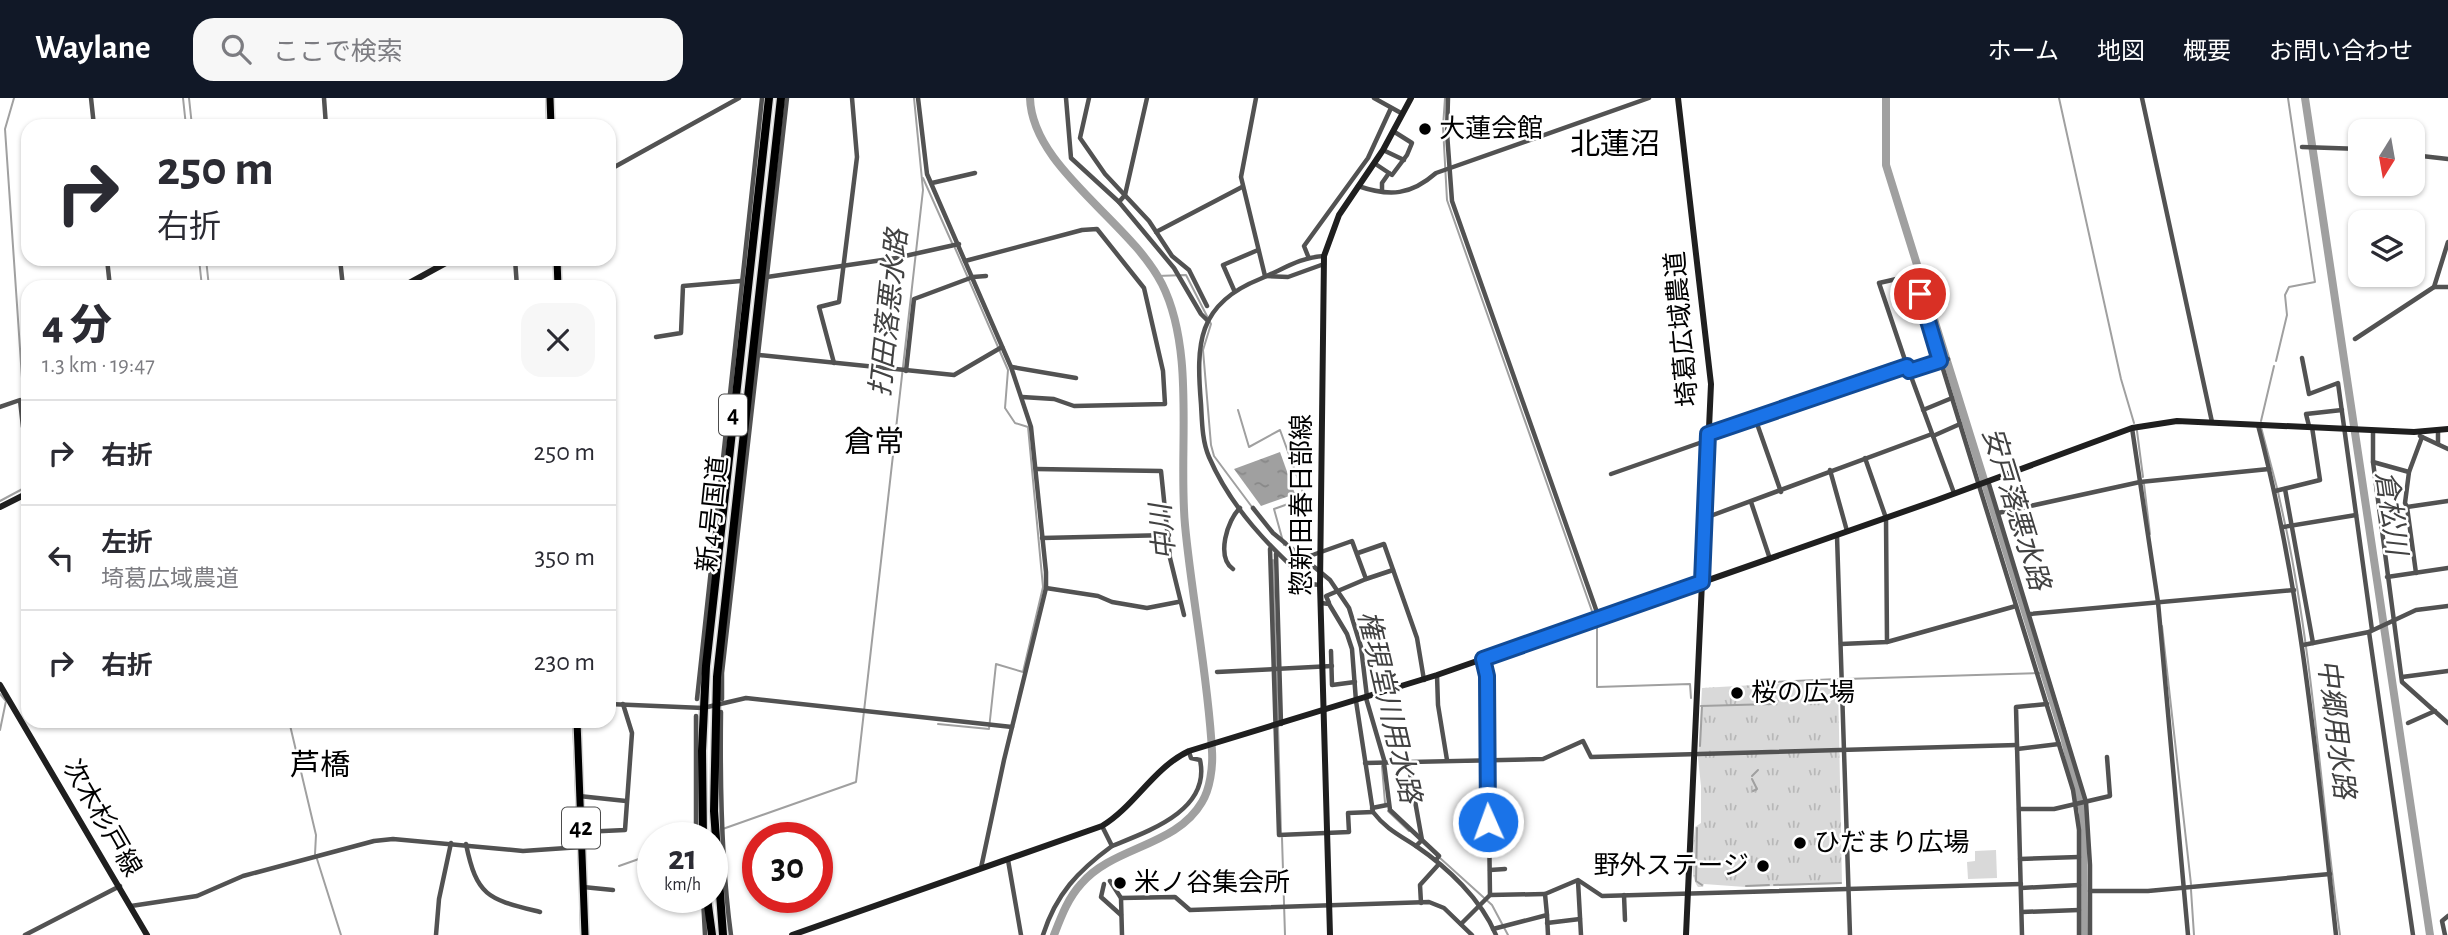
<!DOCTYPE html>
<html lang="ja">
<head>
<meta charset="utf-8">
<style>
	:root { --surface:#fff; --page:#f7f7f7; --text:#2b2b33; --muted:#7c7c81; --line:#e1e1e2; --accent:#111827 }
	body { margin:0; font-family:"Alegreya Sans","Noto Sans JP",sans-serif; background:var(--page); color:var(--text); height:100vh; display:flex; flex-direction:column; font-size:26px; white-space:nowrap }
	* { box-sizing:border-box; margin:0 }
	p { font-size:23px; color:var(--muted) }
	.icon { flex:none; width:38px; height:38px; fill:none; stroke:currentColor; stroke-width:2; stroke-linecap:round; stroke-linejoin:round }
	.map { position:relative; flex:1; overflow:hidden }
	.side { position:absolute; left:21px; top:182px; width:595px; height:448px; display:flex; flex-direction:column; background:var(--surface); border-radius:21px; box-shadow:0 2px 5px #0004 }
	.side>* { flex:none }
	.top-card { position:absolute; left:21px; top:21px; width:595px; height:147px; border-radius:21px; box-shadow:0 2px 5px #0004; background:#fff; color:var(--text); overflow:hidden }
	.needle { width:46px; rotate:191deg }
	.fabs { position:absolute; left:2348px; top:21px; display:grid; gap:14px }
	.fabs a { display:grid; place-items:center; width:77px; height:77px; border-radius:14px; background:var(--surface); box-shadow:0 2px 5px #0004; font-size:35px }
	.speed { position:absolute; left:637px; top:724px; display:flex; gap:14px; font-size:35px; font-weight:700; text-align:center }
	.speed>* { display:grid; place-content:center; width:91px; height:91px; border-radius:50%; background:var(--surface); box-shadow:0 2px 5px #0004; line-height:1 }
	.speed small { font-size:18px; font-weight:400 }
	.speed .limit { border:10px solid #d22; background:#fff; color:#111 }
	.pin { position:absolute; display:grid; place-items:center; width:60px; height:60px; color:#fff; margin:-30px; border:4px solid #fff; border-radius:50%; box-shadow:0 2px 7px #0007 }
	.me { position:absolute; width:77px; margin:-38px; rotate:358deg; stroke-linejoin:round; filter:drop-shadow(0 0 5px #0008) }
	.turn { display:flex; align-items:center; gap:24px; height:147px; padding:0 21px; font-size:32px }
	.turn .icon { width:91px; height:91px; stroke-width:2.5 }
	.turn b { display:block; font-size:49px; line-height:60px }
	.round { display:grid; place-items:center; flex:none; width:74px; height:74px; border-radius:21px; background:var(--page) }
	.headline { display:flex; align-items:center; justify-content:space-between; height:119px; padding:0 21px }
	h1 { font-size:42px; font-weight:800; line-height:52px }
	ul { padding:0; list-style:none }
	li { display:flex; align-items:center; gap:21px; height:105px; padding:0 21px; border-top:2px solid var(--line) }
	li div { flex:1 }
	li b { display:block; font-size:26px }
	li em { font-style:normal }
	header { display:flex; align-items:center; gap:42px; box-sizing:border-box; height:98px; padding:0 35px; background:var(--accent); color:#fff }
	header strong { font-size:33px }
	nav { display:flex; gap:38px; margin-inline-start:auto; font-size:24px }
	.search { width:490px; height:63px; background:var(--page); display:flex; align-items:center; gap:18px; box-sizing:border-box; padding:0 24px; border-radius:21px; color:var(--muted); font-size:26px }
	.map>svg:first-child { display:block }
</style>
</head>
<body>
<header>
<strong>Waylane</strong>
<div class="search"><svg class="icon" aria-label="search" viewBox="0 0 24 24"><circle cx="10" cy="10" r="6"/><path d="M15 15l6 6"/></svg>ここで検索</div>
<nav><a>ホーム</a><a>地図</a><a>概要</a><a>お問い合わせ</a></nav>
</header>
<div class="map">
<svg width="2448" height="837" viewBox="0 0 2448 837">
	<defs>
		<pattern id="park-tufts" width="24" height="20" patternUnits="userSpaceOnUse" patternTransform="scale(1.75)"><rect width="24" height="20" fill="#d9d9d9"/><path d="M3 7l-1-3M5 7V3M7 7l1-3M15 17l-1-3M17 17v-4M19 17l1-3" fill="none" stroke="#b8b8b8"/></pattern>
		<pattern id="water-ripples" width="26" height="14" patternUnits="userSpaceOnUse" patternTransform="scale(1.75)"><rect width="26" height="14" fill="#a0a0a0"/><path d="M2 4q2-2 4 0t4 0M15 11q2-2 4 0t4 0" fill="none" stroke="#888"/></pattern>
	</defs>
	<rect width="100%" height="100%" fill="#fff"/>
	<path fill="url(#park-tufts)" d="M1838 582 1842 786 1745 789 1704 786 1703 789H1698C1688 775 1694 746 1695 729L1701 725V688L1698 660 1702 590Z"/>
	<path fill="#d9d9d9" d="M1996 752 1997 780 1968 781 1967 764 1975 763V753Z"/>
	<path fill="url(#water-ripples)" d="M1280 354 1295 396 1261 408 1234 371Z"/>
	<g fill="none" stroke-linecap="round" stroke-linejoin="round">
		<g stroke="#a0a0a0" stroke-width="2">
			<path d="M14 0 5 31 25 324"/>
			<path d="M183 0 186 28"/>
			<path d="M189 0 192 28"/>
			<path d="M546 0 547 28"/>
			<path d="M1445 0 1443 29 1447 102 1593 516"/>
			<path d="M2059 0 2121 281 2134 325"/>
			<path d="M923 80 952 145"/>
			<path d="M199 161 202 189"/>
			<path d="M206 161 209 189"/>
			<path d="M1157 178 1186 177 1211 226 1203 252 1211 347 1214 358 1252 409"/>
			<path d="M2276 263 2287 217 2285 197 2289 189 2315 184 2288 0"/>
			<path d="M1238 312 1249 349 1280 332 1305 400 1274 411 1284 447"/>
			<path d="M2261 323 2274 268"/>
			<path d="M2261 329 2277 390"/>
			<path d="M2137 333 2143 379"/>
			<path d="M2144 386 2150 436"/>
			<path d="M2278 394 2285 426"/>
			<path d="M0 403 28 388"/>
			<path d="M2286 430C2314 565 2321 701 2340 837"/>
			<path d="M1273 462 1278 623"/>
			<path d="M1597 526V589L1690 586 1691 600"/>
			<path d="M2162 528 2191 786"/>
			<path d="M1845 581 2043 575"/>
			<path d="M0 596 6 603 0 632"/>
			<path d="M1701 608 1772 606V584L1838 581"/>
			<path d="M289 623 316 737 315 756"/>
			<path d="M573 623 579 773"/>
			<path d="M938 626 989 631 996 566 1023 574 1043 489 1028 329 1015 325 1005 310 1008 272 955 150"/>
			<path d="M1278 628 1281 735"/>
			<path d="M1700 648 1702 608"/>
			<path d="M1382 668 1385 705"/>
			<path d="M1752 678 1758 672"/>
			<path d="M1752 681 1757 691 1753 693"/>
			<path d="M1388 713 1409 733"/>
			<path d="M1697 730 1696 783 1702 787"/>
			<path d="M717 733 856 684 923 92 914 0"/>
			<path d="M1282 740 1285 837"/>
			<path d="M1440 760 1492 807 1508 837"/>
			<path d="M317 761 341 837"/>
			<path d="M619 768 653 756"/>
			<path d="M1774 787 1841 785"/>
			<path d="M1746 788 1769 787"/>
			<path d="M2191 792 2194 837"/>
			<path d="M580 810 581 837"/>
		</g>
		<g stroke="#a0a0a0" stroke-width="8">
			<path d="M1030 0C1032 70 1130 123 1162 186 1196 254 1178 353 1185 427 1192 502 1208 577 1212 653 1213 669 1210 691 1202 704 1176 749 1113 748 1081 786 1068 800 1061 819 1054 837"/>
			<path d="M1886 0V67L2064 639 2083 714 2084 837"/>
			<path d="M2305 0 2430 837"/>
		</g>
		<g stroke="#dbdbdb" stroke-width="10">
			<g id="primary">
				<path d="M550 0 551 28"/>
				<path d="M557 161 558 189"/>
				<path d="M577 623 585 837"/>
			</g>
		</g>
		<g stroke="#dbdbdb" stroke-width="11">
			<g id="highway">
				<path d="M703 740 702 653 706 568 769 0"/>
				<path d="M707 800 712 837"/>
				<path d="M723 837 714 713 717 579 781 0"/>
			</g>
		</g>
		<g stroke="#525252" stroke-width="4.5">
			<path d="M91 0 94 28"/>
			<path d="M324 0 326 28"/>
			<path d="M918 0 927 76 1011 269 1031 329 1046 474V490L1004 662 981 770"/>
			<path d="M1066 0 1071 60 1119 104 1174 170 1201 216 1207 222"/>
			<path d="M1089 0 1080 40 1105 76 1149 123 1172 158 1189 172 1207 208"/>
			<path d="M1256 0 1241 79 1265 178 1288 179 1324 166"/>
			<path d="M1374 0 1401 15"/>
			<path d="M1448 0 1447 35 1452 103 1599 520"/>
			<path d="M2142 0 2212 324"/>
			<path d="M2302 49 2361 51"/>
			<path d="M1383 52 1404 62"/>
			<path d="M2413 57 2448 61"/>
			<path d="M1374 65 1392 77 1407 57 1412 45 1393 33"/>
			<path d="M609 72 739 0"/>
			<path d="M932 85 975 75"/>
			<path d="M1358 88C1390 99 1411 97 1436 75L1649 0"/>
			<path d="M1382 93V85L1389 75"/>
			<path d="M1119 104 1125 97 1147 0"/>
			<path d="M1156 134 1242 89"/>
			<path d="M1308 158 1304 148 1368 60 1391 10"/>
			<path d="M107 161 110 189"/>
			<path d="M340 161 343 189"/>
			<path d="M515 161 517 189"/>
			<path d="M965 163 1082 132 1097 131 1144 190 1163 273 1165 306 1074 308 1054 301 1022 299"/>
			<path d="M767 179 896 160 959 146"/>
			<path d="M2434 189H2448"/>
			<path d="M1234 192 1223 167 1258 152"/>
			<path d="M656 239 681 235 683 188 741 183"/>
			<path d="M2355 241 2434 189 2448 144"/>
			<path d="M759 257 954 277 1002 249"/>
			<path d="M2302 260 2309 296 2338 285 2372 532"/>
			<path d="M834 265 819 209 839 204 857 59 852 0"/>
			<path d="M1907 268 1879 185 1914 177 2073 692 2079 732V837"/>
			<path d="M1012 269 1076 280"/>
			<path d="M906 273 914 201 973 179 986 178"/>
			<path d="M1909 273 1954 395"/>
			<path d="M0 309 20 302 23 329H28"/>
			<path d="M1923 312 1952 300"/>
			<path d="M1755 320 1781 394"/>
			<path d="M2258 327C2302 494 2317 666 2336 837"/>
			<path d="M2309 328 2306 316 2342 312"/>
			<path d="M2132 330 2158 504 2188 837"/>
			<path d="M2373 332V364L2402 584 2448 625"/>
			<path d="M1709 335 1907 268 1909 273 1948 261"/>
			<path d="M1933 338 1960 326"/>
			<path d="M2420 338 2448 351"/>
			<path d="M2422 339 2409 374 2405 405 2407 409 2448 403"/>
			<path d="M2438 346V333"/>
			<path d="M1865 360 1886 420 1887 544"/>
			<path d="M2373 364 2409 374"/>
			<path d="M1036 371 1161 373 1170 460 1184 517"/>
			<path d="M1830 372 1847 433"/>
			<path d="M1611 376 1708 342"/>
			<path d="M1988 383 2086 704 2090 767V837"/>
			<path d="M2285 391 2313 545"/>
			<path d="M2275 393 2320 382 2312 329"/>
			<path d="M1751 404 1770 461"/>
			<path d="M2407 409 2416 475"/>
			<path d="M1253 410 1273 435 1330 482 1349 510 1361 549 1367 599"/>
			<path d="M1998 415 2140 384 2269 371"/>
			<path d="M1705 420 1932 336"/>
			<path d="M2283 429 2356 417"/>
			<path d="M1837 438 1850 837"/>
			<path d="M1042 440 1169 437"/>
			<path d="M1270 451 1279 737 1349 734 1348 715 1373 714"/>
			<path d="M1358 455 1384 446 1417 540 1424 582"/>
			<path d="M1276 456 1281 626"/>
			<path d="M1304 460 1352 443 1366 481 1326 498 1329 505"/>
			<path d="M1233 471C1216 459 1227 422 1240 410"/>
			<path d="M2387 479 2448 470"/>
			<path d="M1366 481 1393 472"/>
			<path d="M1320 487 1311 486C1270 450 1231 410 1209 359 1202 343 1202 323 1201 306 1196 246 1197 206 1260 181 1282 172 1300 159 1324 158"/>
			<path d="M1046 490 1098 498 1112 504 1147 510 1178 504"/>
			<path d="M1321 505 1329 506 1347 536 1352 551 1356 603 1373 714C1385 730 1399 737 1416 748 1447 769 1481 801 1496 837"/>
			<path d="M2030 516 2294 492"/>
			<path d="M2369 534 2413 837"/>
			<path d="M1841 546 1887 544 2016 508"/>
			<path d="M2303 547 2369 534 2416 512 2448 508"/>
			<path d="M1331 553 1332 587 1355 584"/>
			<path d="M1217 574 1332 568"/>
			<path d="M1437 577 1438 607 1447 662"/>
			<path d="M2402 579 2448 573"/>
			<path d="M1366 600 1385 665"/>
			<path d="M697 601 762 0"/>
			<path d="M722 601V575L787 0"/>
			<path d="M609 606 703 610 746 600 1012 629"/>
			<path d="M721 614C720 688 721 763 731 837"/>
			<path d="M696 618V740"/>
			<path d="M2408 625 2435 613"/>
			<path d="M2017 651 2059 646"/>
			<path d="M1408 664 1422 742 1416 748"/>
			<path d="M1365 665 1543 661 1583 643 1591 659 2017 647"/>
			<path d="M1384 665 1390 712 1439 758 1436 762"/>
			<path d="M579 698 626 703"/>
			<path d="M1372 710 1387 707"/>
			<path d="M2019 711H2054L2110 698 2107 659"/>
			<path d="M582 734 625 732 632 635 623 606"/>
			<path d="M466 746C477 800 489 801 540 814"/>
			<path d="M1112 748C1149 733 1211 712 1200 662L1191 660 1189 654"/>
			<path d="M2020 761 2079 759"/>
			<path d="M1008 762 1021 837"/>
			<path d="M1490 772 1505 771"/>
			<path d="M1110 783 1121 800 1122 837"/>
			<path d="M1578 783 1581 837"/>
			<path d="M1104 786 1101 799 1121 817"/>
			<path d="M583 789 613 792"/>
			<path d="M2021 790 2079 787"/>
			<path d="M2090 793H2148L2330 776"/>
			<path d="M1490 797 1545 796"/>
			<path d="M1624 797 1625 822"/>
			<path d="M703 800 705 837"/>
			<path d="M1121 800 1175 799 1190 812 1429 804 1444 810 1472 837"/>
			<path d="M1421 805 1420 787 1439 766"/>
			<path d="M131 808 197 798 243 778 374 743 393 741 523 753 581 749"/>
			<path d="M2022 814 2079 812"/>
			<path d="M1547 817 1548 837"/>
			<path d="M1547 825 1580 821"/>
			<path d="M1461 826 1490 797 1487 578 1484 561"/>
			<path d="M1493 831 1547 817 1545 796 1578 782 1602 798 2021 786"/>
			<path d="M25 837 120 788"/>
			<path d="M436 837 439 801 451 745"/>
			<path d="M1043 837C1056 796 1078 773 1112 748L1102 728"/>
			<path d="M2022 837 2016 609 2047 606"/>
			<path d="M2445 837 2442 823 2448 818"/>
		</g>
		<g stroke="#1f1f1f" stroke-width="6">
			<path d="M1678 0 1711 286 1686 837"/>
			<path d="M402 189 453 161"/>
			<path d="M0 409 28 395"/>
			<path d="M0 587 147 837"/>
			<path d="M792 837 1102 728C1135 708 1153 670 1189 653L1437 577 1937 402 2132 330 2177 323 2414 334 2448 331"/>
			<path d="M1330 837 1320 487 1324 158 1339 117 1383 52 1411 0"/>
		</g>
		<use href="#primary" stroke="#000" stroke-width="7"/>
		<use href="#highway" stroke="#000" stroke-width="8"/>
	</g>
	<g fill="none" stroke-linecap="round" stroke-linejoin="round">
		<g stroke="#114b97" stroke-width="18">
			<path id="route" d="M1488 724 1487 578 1483 561 1702 484 1708 336 1907 268 1909 273 1940 263 1920 196"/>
		</g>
		<use href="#route" stroke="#1a73e8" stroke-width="12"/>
	</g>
	<g fill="#000" stroke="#fff" stroke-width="2.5">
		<circle cx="1425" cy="31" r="7"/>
		<circle cx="1737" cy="595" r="7"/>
		<circle cx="1800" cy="745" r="7"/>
		<circle cx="1763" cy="768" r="7"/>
		<circle cx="1120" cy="785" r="7"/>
	</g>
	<g text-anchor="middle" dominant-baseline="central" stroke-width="5" stroke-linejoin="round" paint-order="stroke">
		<g fill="#fff" stroke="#4c4c4c" stroke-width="2">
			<rect x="719" y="296.5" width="28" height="41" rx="5"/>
			<rect x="562" y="709.5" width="38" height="41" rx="5"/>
		</g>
		<g font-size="24" font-weight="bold" fill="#000">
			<text x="733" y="317">4</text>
			<text x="581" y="730">42</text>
		</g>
		<g font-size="26" fill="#000" stroke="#fff" text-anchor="start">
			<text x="1439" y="31">大蓮会館</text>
			<text x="1751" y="595">桜の広場</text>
			<text x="1814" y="745">ひだまり広場</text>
			<text x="1749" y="768" text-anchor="end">野外ステージ</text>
			<text x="1134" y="785">米ノ谷集会所</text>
		</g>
		<g font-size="26" fill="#000" stroke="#fff">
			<text transform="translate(1682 231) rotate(-95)">埼葛広域農道</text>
			<text transform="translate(1302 407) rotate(-90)">惣新田春日部線</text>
			<text transform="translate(713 416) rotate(-84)">新4号国道</text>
			<text transform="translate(102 720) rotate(60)">次木杉戸線</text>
		</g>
		<g font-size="28" font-style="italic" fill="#414141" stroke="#fff">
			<text transform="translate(890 215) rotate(-84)">打田落悪水路</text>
			<text transform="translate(2015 411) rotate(73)">安戸落悪水路</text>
			<text transform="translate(2390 415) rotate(82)">倉松川</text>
			<text transform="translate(1164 434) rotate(-95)">中川</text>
			<text transform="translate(1388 609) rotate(77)">権現堂川用水路</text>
			<text transform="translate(2335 631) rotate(83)">中郷用水路</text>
		</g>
		<g font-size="30" fill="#000" stroke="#fff">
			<text x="1615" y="47">北蓮沼</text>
			<text x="874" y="345">倉常</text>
			<text x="320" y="668">芦橋</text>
		</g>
	</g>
</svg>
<div class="fabs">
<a><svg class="needle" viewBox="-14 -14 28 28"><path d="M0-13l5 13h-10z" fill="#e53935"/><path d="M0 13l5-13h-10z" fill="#7c7c81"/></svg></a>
<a><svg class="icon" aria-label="layers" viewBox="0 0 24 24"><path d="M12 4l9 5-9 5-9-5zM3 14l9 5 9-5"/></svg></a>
</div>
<div class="speed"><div>21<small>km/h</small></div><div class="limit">30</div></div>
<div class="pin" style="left:1920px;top:196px;background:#d93025"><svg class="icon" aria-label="arrive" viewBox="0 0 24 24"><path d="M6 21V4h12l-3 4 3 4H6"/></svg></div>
<svg class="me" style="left:1488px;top:724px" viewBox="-20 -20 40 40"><circle r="17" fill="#1a73e8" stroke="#fff" stroke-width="3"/><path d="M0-11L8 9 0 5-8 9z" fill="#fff"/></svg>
<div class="top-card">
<div class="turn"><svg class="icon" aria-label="right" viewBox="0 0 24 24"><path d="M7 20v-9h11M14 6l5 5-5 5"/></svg><div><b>250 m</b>右折</div></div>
</div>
<section class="side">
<div class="headline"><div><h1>4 分</h1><p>1.3 km · 19:47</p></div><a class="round"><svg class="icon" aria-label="close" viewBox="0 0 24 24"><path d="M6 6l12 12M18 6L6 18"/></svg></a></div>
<ul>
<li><svg class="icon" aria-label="right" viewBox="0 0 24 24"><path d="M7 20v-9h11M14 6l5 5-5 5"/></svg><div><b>右折</b></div><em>250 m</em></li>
<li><svg class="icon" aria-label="left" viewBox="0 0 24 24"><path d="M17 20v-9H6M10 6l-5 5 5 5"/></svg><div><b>左折</b><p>埼葛広域農道</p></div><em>350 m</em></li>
<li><svg class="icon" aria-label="right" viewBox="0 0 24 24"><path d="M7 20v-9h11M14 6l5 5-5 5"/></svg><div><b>右折</b></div><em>230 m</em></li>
</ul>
</section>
</div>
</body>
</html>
